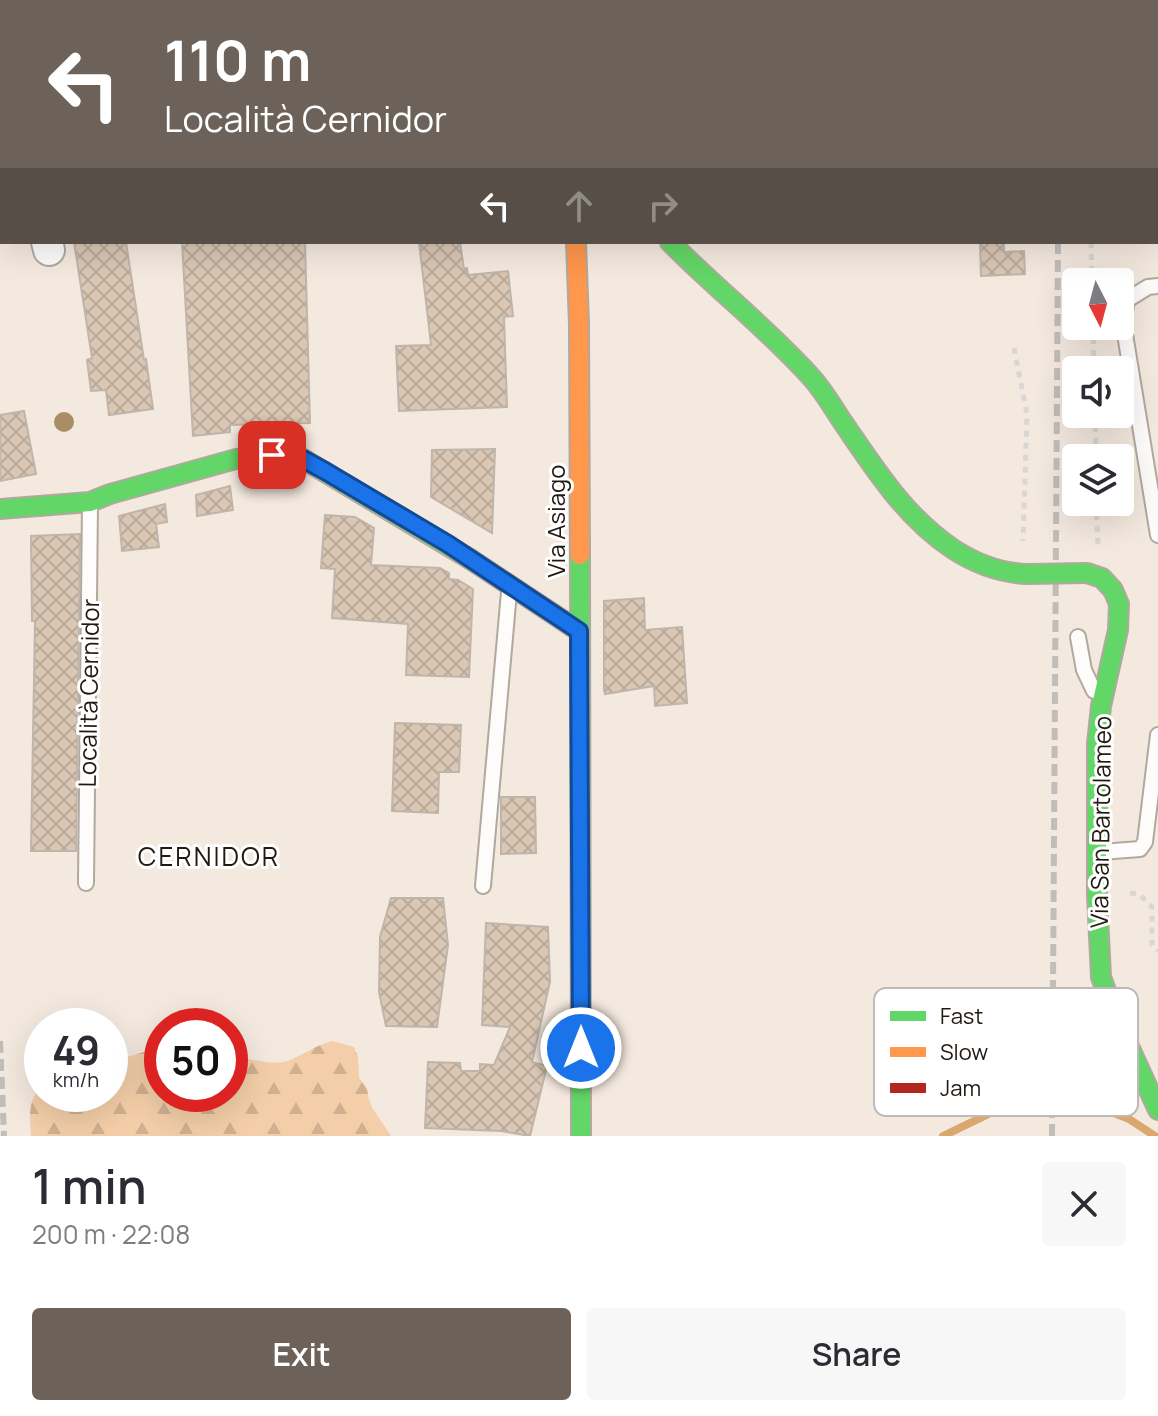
<!DOCTYPE html>
<html lang="en">
<head>
<meta charset="utf-8">
<style>
	:root { --surface:#fff; --page:#f7f7f7; --text:#2b2b33; --muted:#7c7c81; --accent:#6c6259 }
	body { margin:0; font-family:Manrope,sans-serif; background:var(--page); color:var(--text); height:100vh; display:flex; flex-direction:column; font-size:30px; white-space:nowrap }
	* { box-sizing:border-box; margin:0 }
	p { font-size:26px; color:var(--muted) }
	.icon { flex:none; width:44px; height:44px; fill:none; stroke:currentColor; stroke-width:2; stroke-linecap:round; stroke-linejoin:round }
	.map { position:relative; height:1136px; overflow:hidden }
	.details { display:flex; flex-direction:column; background:var(--surface); flex:1 }
	.details>* { flex:none }
	.guide { position:absolute; left:0px; top:0px; width:1158px; height:244px; box-shadow:0 8px 32px #0002; background:#6c6259; color:#fff; overflow:hidden }
	.needle { width:52px; rotate:174deg }
	.tools { position:absolute; left:1062px; top:268px; display:grid; gap:16px }
	.tools a { display:grid; place-items:center; width:72px; height:72px; border-radius:8px; background:var(--surface); box-shadow:0 8px 32px #0002; font-size:40px }
	.speed { position:absolute; left:24px; top:1008px; display:flex; gap:16px; font-size:40px; font-weight:700; text-align:center }
	.speed>* { display:grid; place-content:center; width:104px; height:104px; border-radius:50%; background:var(--surface); box-shadow:0 8px 32px #0002; line-height:1 }
	.speed small { font-size:20px; font-weight:400 }
	.speed .limit { border:12px solid #d22; background:#fff; color:#111 }
	.pin { position:absolute; display:grid; place-items:center; width:68px; height:68px; color:#fff; margin:-34px; border-radius:16px; box-shadow:0 4px 12px #0006 }
	.me { position:absolute; width:88px; margin:-44px; rotate:0deg; stroke-linejoin:round; filter:drop-shadow(0 0 6px #0008) }
	.turn { display:flex; align-items:center; gap:28px; height:168px; padding:0 32px; font-size:36px }
	.turn .icon { width:104px; height:104px; stroke-width:2.5 }
	.turn b { display:block; font-size:56px; line-height:68px }
	.lanes { display:flex; align-items:center; height:76px; padding:0 32px; background:#0003; justify-content:center; gap:40px; direction:ltr }
	.lanes .off { opacity:.35 }
	.round { display:grid; place-items:center; flex:none; width:84px; height:84px; border-radius:8px; background:var(--page) }
	.head { display:flex; align-items:center; justify-content:space-between; height:136px; padding:0 32px }
	h1 { font-size:48px; font-weight:600; line-height:60px }
	.cta { display:flex; gap:16px; margin-top:auto; padding:16px 32px }
	.cta a { flex:1; height:92px; border-radius:8px; background:var(--accent); color:#fff; font-size:32px; font-weight:600; line-height:92px; text-align:center }
	.cta a+a { background:var(--page); color:var(--text) }
	.map>svg:first-child { display:block }
</style>
</head>
<body>
<div class="map">
<svg width="1158" height="1136" viewBox="0 0 1158 1136">
	<defs>
		<pattern id="grass-tufts" width="24" height="20" patternUnits="userSpaceOnUse" patternTransform="scale(2)"><rect width="24" height="20" fill="#f3cea8"/><path d="M3 7l-1-3M5 7V3M7 7l1-3M15 17l-1-3M17 17v-4M19 17l1-3" fill="none" stroke="#d0b090"/></pattern>
		<pattern id="forest-firs" width="22" height="20" patternUnits="userSpaceOnUse" patternTransform="scale(2)"><rect width="22" height="20" fill="#f3cea8"/><path d="M5 1l3.5 6h-7zM16 11l3.5 6h-7z" fill="#d0b090"/></pattern>
		<pattern id="building-cross-hatch" width="8" height="8" patternUnits="userSpaceOnUse" patternTransform="scale(2)"><rect width="8" height="8" fill="#dac7b4"/><path d="M0 0l8 8M0 8l8-8" fill="none" stroke="#bbaa9a"/></pattern>
	</defs>
	<rect width="100%" height="100%" fill="#f4e9de"/>
	<path fill="url(#grass-tufts)" d="M1095 0H1158V241H1156V2H1094Z"/>
	<path fill="url(#forest-firs)" d="M332 1041 354 1047 358 1057 359 1078 367 1088 369 1100 373 1109 391 1136H31C30 1117 27 1100 42 1086V1094H110V1063L113 1061 144 1052 162 1055V1094H230V1058C248 1056 265 1065 283 1062 298 1059 315 1045 332 1041Z"/>
	<g fill="none" stroke-linecap="round" stroke-linejoin="round">
		<g stroke="#daa76f" stroke-width="8">
			<path d="M278 2 280 0"/>
			<path d="M0 86H2"/>
			<path d="M943 1136 1007 1105 1033 1100 1091 1104 1129 1119 1155 1136"/>
		</g>
	</g>
	<g fill="url(#building-cross-hatch)" stroke="#beb5ab" stroke-width="2">
		<path d="M74 242H126L144 360 146 359 153 409 109 415 106 390 91 391 87 360 92 358Z"/>
		<path d="M182 242H305L310 423 230 425V432L193 436Z"/>
		<path d="M419 242H460L464 269 467 268 468 275 508 271 513 316 504 317 507 407 399 411 396 346 431 345Z"/>
		<path d="M980 242H1004V252L1024 251 1025 274 981 276Z"/>
		<path d="M24 411 36 474 0 481V415Z"/>
		<path d="M495 449 492 533 431 497 432 450Z"/>
		<path d="M230 486 233 510 197 516 196 495Z"/>
		<path d="M165 504 167 522 156 524 159 547 122 551 119 516Z"/>
		<path d="M325 515 355 517 374 528 371 565 440 568 449 573V579L458 580 473 589 469 677 406 675 408 624 332 618 335 569 321 568Z"/>
		<path d="M80 534 76 851H31L35 621H32L31 536Z"/>
		<path d="M644 598 645 630 682 627 687 703 655 706 654 686 605 694 604 690V601Z"/>
		<path d="M395 723 461 725 459 772H439L438 813 392 811Z"/>
		<path d="M501 797H535L536 853 501 854Z"/>
		<path d="M391 898H443L448 945 437 1027 386 1026 379 992 380 937Z"/>
		<path d="M486 923 548 927 550 982 532 1062 547 1066 530 1136 501 1131 425 1128 428 1062 460 1063 461 1071H480V1064L494 1065 510 1027 482 1025Z"/>
	</g>
	<g fill="none" stroke-linecap="round" stroke-linejoin="round">
		<g stroke="#b1a89e" stroke-width="18">
			<g id="lane">
				<path d="M0 162 2 163"/>
				<path d="M1158 286 1148 287 1127 300 1123 322 1158 535"/>
				<path d="M1078 637 1084 670 1094 691"/>
				<path d="M1101 852 1140 849 1145 842 1158 735"/>
				<path d="M86 883 90 504"/>
				<path d="M483 886 509 592"/>
			</g>
		</g>
		<g stroke="#b1a89e" stroke-width="34">
			<g id="street">
				<path d="M495 0 496 2"/>
				<path d="M47 242 49 250"/>
			</g>
		</g>
		<g stroke="#b1a89e" stroke-width="22">
			<g id="fast">
				<path d="M670 242C715 288 767 328 811 377 823 390 832 406 842 421 875 469 904 516 953 549 976 564 1000 573 1027 574"/>
				<path d="M0 509 90 502 110 494 236 459 272 455 303 459 470 559"/>
				<path d="M580 555 581 1136"/>
				<path d="M1087 573 1102 578 1113 590 1119 604 1118 630 1101 706 1097 744V895L1101 977 1115 1016 1158 1110"/>
			</g>
		</g>
		<g stroke="#b1a89e" stroke-width="22">
			<g id="slow">
				<path d="M576 242 579 324 580 555"/>
				<path d="M470 559 579 631"/>
			</g>
		</g>
		<g stroke="#b1a89e" stroke-width="22">
			<path id="jam" d="M460 0 461 2"/>
		</g>
		<g stroke="#dad6d3" stroke-width="5" stroke-dasharray="6 6" stroke-linecap="butt">
			<path d="M1079 0V2"/>
			<path d="M1090 2V0"/>
			<path d="M1091 242 1092 282"/>
			<path d="M1093 326 1094 370"/>
			<path d="M1014 348 1027 414 1023 541"/>
			<path d="M1095 414 1096 458"/>
			<path d="M1096 502 1098 545"/>
			<path d="M1130 893 1139 894 1152 907V945L1158 951"/>
		</g>
		<use href="#lane" stroke="#fdfcfa" stroke-width="14"/>
		<use href="#street" stroke="#fdfcfa" stroke-width="30"/>
		<use href="#fast" stroke="#63d668" stroke-width="18"/>
		<use href="#slow" stroke="#ff974d" stroke-width="18"/>
		<use href="#jam" stroke="#b3261e" stroke-width="18"/>
		<g stroke="#c1beba" stroke-width="6" stroke-dasharray="12 6" stroke-linecap="butt">
			<path d="M1059 2V0"/>
			<path d="M0 1041 4 1136"/>
			<path d="M1052 1136 1058 242"/>
		</g>
		<g stroke="#b1a89e" stroke-width="22" stroke-linecap="butt">
			<path id="fast-bridge" d="M1027 574 1087 573"/>
		</g>
		<use href="#fast-bridge" stroke="#63d668" stroke-width="18"/>
	</g>
	<circle fill="#aa8d67" cx="64" cy="422" r="10"/>
	<g fill="none" stroke-linecap="round" stroke-linejoin="round">
		<g stroke="#114b97" stroke-width="20">
			<path id="route" d="M272 455 303 459 325 471 448 544 579 631 581 1048"/>
		</g>
		<use href="#route" stroke="#1a73e8" stroke-width="14"/>
	</g>
	<g text-anchor="middle" dominant-baseline="central" stroke-width="6" stroke-linejoin="round" paint-order="stroke">
		<g font-size="24" fill="#221911" stroke="#fff">
			<text transform="translate(555 521) rotate(-90)">Via Asiago</text>
			<text transform="translate(88 693) rotate(-89)">Località Cernidor</text>
			<text transform="translate(1100 822) rotate(-89)">Via San Bartolameo</text>
		</g>
		<g font-size="26" letter-spacing="2" fill="#221911" stroke="#fff">
			<text x="209" y="856">CERNIDOR</text>
		</g>
	</g>
	<rect x="874" y="988" width="264" height="128" rx="12" fill="#fff" stroke="#bdbab8" stroke-width="2"/>
	<rect x="890" y="1011" width="36" height="10" fill="#63d668"/>
	<rect x="890" y="1047" width="36" height="10" fill="#ff974d"/>
	<rect x="890" y="1083" width="36" height="10" fill="#b3261e"/>
	<g font-size="22" fill="#221911">
		<text x="940" y="1024">Fast</text>
		<text x="940" y="1060">Slow</text>
		<text x="940" y="1096">Jam</text>
	</g>
</svg>
<div class="tools">
<a><svg class="needle" viewBox="-14 -14 28 28"><path d="M0-13l5 13h-10z" fill="#e53935"/><path d="M0 13l5-13h-10z" fill="#7c7c81"/></svg></a>
<a><svg class="icon" aria-label="sound" viewBox="0 0 24 24"><path d="M4 9h4l5-4v14l-5-4H4zM17 9q2 3 0 6"/></svg></a>
<a><svg class="icon" aria-label="layers" viewBox="0 0 24 24"><path d="M12 4l9 5-9 5-9-5zM3 14l9 5 9-5"/></svg></a>
</div>
<div class="speed"><div>49<small>km/h</small></div><div class="limit">50</div></div>
<div class="pin" style="left:272px;top:455px;background:#d93025"><svg class="icon" aria-label="arrive" viewBox="0 0 24 24"><path d="M6 21V4h12l-3 4 3 4H6"/></svg></div>
<svg class="me" style="left:581px;top:1048px" viewBox="-20 -20 40 40"><circle r="17" fill="#1a73e8" stroke="#fff" stroke-width="3"/><path d="M0-11L8 9 0 5-8 9z" fill="#fff"/></svg>
<div class="guide">
<div class="turn"><svg class="icon" aria-label="left" viewBox="0 0 24 24"><path d="M17 20v-9H6M10 6l-5 5 5 5"/></svg><div><b>110 m</b>Località Cernidor</div></div>
<div class="lanes"><svg class="icon" aria-label="left" viewBox="0 0 24 24"><path d="M17 20v-9H6M10 6l-5 5 5 5"/></svg><svg class="icon off" aria-label="ahead" viewBox="0 0 24 24"><path d="M12 20V5M6 11l6-6 6 6"/></svg><svg class="icon off" aria-label="right" viewBox="0 0 24 24"><path d="M7 20v-9h11M14 6l5 5-5 5"/></svg></div>
</div>
</div>
<section class="details">
<div class="head"><div><h1>1 min</h1><p>200 m · 22:08</p></div><a class="round"><svg class="icon" aria-label="close" viewBox="0 0 24 24"><path d="M6 6l12 12M18 6L6 18"/></svg></a></div>
<div class="cta"><a>Exit</a><a>Share</a></div>
</section>
</body>
</html>
